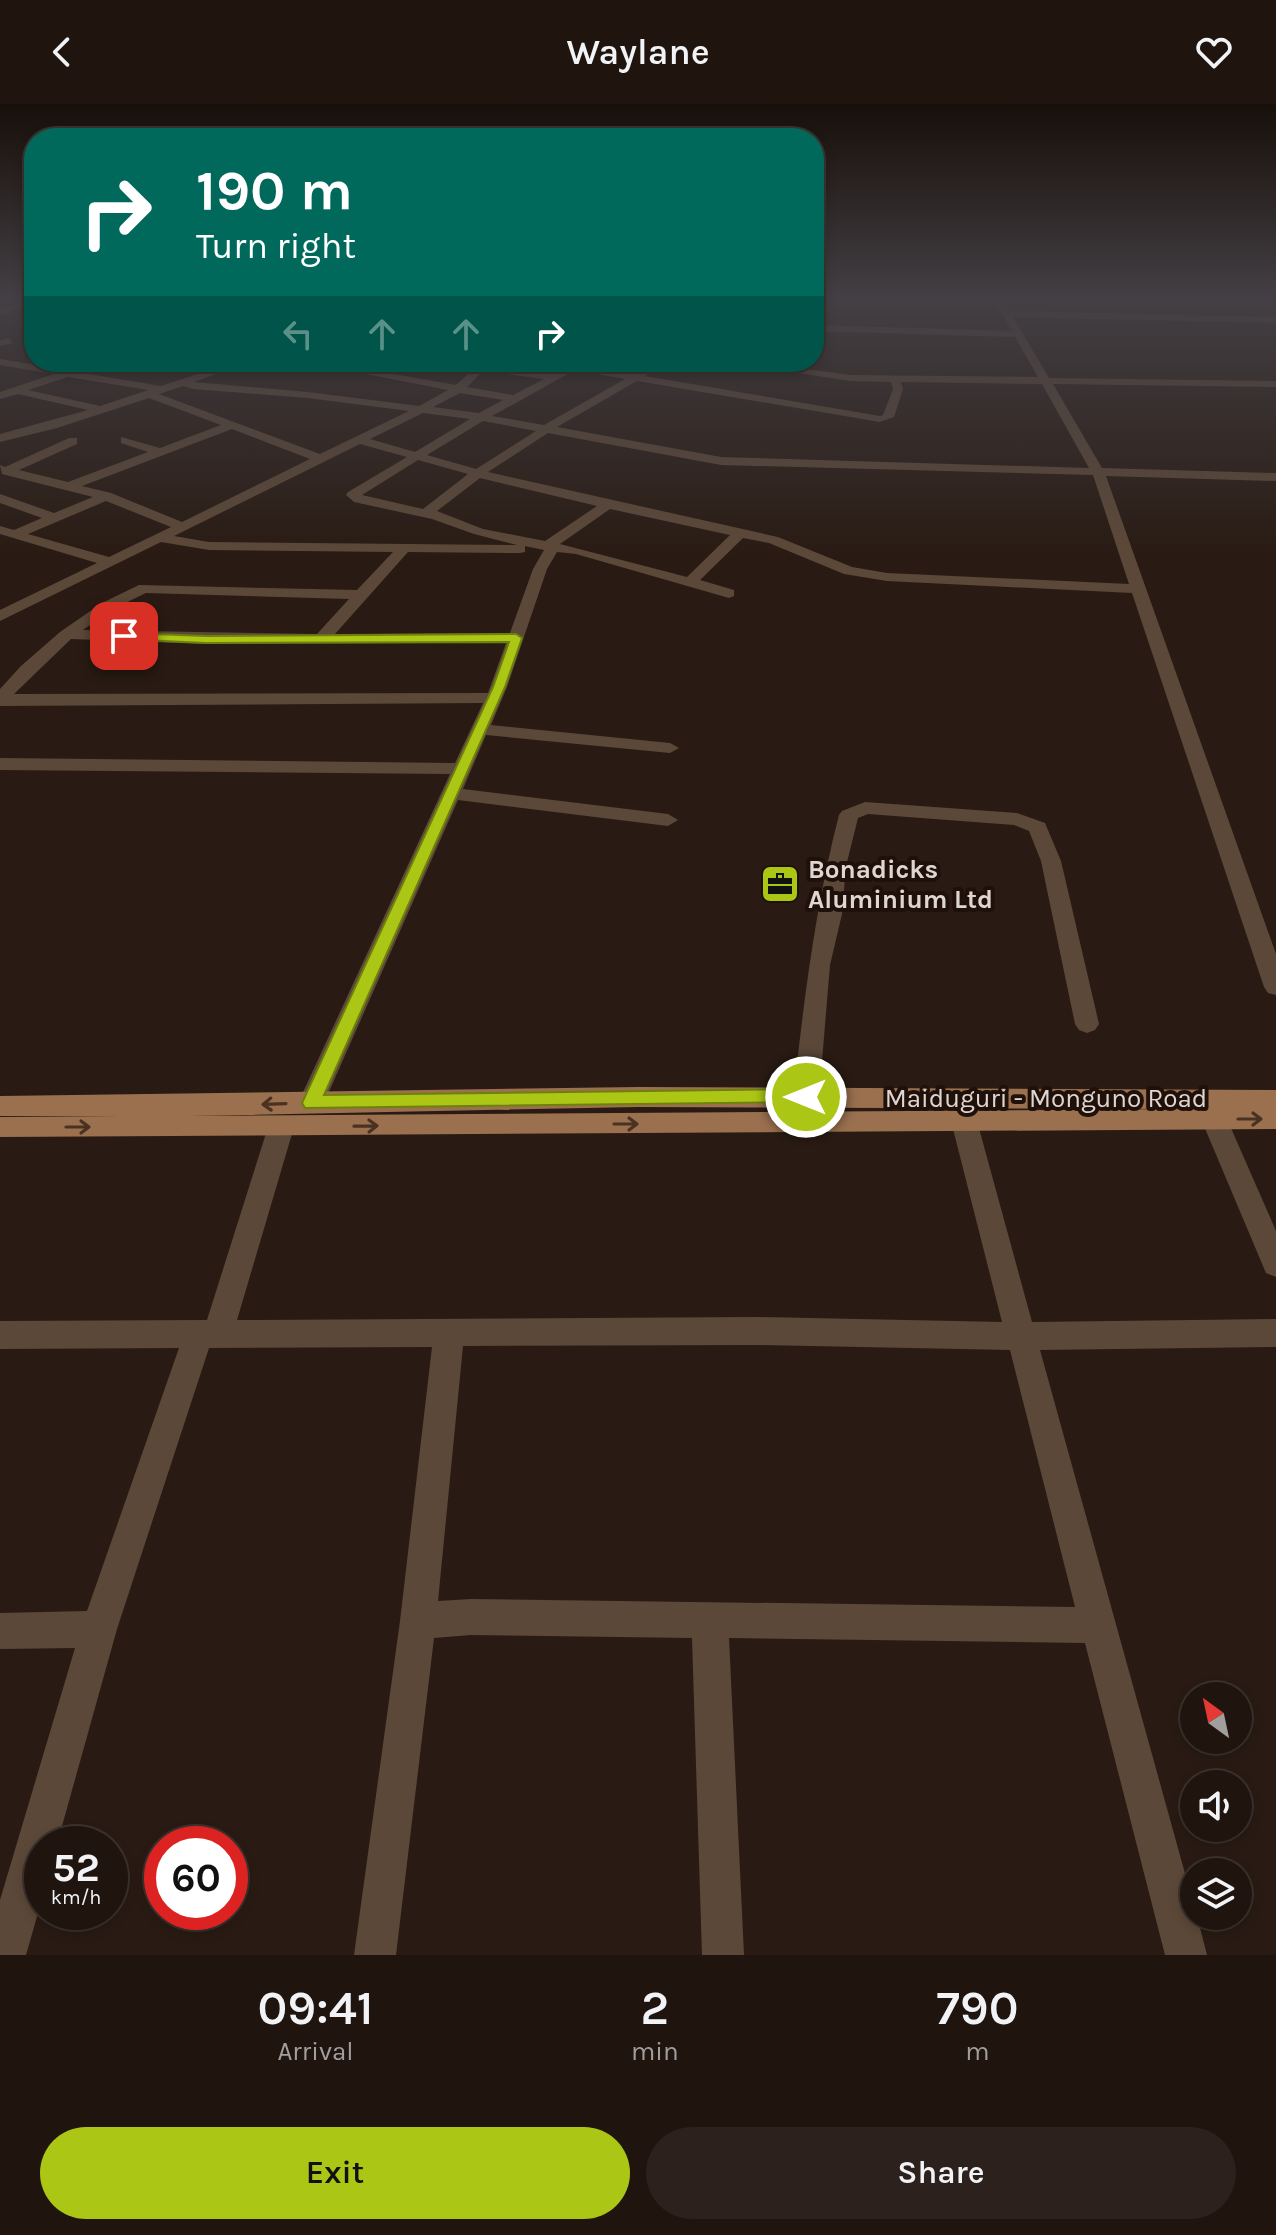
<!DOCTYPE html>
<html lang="en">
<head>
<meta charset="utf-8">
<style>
	:root { --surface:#1f140e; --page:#2c211c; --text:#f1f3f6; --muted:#a19e9e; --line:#3c332e; --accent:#abc614 }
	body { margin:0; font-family:Karla,sans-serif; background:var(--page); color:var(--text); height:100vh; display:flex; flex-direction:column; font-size:30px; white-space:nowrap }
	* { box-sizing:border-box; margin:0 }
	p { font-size:26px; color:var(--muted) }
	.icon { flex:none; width:44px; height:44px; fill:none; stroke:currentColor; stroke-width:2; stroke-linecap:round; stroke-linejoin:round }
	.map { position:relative; height:1851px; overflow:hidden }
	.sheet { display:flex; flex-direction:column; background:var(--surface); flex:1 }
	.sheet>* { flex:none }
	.guide { position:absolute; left:24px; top:24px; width:800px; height:244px; border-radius:32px; box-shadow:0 4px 12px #0003,0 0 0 2px var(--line); background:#00695c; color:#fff; overflow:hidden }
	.needle { width:52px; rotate:327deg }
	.buttons { position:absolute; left:1180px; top:1578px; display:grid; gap:16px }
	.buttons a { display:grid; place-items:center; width:72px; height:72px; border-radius:50%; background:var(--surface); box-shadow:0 4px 12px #0003,0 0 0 2px var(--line); font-size:40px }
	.speed { position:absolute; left:24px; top:1722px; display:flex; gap:16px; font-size:40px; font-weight:700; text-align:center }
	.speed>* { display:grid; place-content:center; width:104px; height:104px; border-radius:50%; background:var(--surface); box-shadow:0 4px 12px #0003,0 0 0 2px var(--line); line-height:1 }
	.speed small { font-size:20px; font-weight:400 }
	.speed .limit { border:12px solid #d22; background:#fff; color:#111 }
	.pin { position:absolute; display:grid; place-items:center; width:68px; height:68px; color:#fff; margin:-34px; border-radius:16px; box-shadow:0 4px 12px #0006 }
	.me { position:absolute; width:88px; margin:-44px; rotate:270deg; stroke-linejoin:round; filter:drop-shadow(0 0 6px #0008) }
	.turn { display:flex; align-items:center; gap:28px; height:168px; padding:0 40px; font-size:36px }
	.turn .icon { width:104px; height:104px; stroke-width:2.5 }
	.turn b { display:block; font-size:56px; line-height:68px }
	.lanes { display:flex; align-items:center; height:76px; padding:0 40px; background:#0003; justify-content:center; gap:40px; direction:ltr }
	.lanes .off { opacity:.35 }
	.eta { display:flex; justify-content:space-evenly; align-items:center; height:136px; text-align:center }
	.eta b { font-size:48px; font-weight:600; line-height:56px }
	.button { display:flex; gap:16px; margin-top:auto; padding:16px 40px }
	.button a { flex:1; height:92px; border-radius:48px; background:var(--accent); color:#111; font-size:32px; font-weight:600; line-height:92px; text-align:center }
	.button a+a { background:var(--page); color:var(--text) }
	header { display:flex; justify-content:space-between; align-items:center; height:104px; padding:0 40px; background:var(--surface); font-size:36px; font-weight:600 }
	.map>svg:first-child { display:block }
</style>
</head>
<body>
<header><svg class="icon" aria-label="back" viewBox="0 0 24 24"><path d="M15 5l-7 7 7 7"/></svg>Waylane<svg class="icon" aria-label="heart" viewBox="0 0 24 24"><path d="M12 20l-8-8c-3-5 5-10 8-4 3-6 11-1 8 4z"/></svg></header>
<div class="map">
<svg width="1276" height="1851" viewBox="0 0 1276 1851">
	<rect width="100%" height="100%" fill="#291b13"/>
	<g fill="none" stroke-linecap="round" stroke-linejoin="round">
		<g fill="#5c4838" fill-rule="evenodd">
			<path d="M992 193H1119L1123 195 1118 198 1003 196 1010 207 1276 213V219L1013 213 1049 274 1276 277V283L1053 280 1102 364 1276 369V377L1106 372 1276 850V891L1268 889 1264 883 1132 489 887 477 844 470 769 439 743 434 700 476 734 486V492L729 494 576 450 557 448 547 465 507 583 491 621 670 639 679 644 670 649 486 631 463 685 668 710 678 716 668 722 458 696 324 999 320 1006 311 1009 302 1006 298 999 450 670 0 666V654L455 659 483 599 0 602V585L21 562 60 528 102 499 139 481 357 486 393 448 209 446 161 438 0 517V506L97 459 0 430V422L14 426 42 414 0 399V390L54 409 93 393 2 370 0 361 5 363 69 334H77V340L19 366 68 378 148 348 121 339V333L160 344 221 321 149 294 57 324 0 338V330L88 306 18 290 0 295V288L54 270 0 261V255L161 282 234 258H249L194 278 308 288 419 302 448 286 304 258H326L456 281 473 265 436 258H465L554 270 575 258H588L584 262 634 270 655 258H667L645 272 880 312 883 311 893 285 891 278 850 277 727 258H755L850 271 1038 273 1015 233 814 227V221L1012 227ZM575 266 625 275 544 321 492 312ZM483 267 544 275 513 291 467 283ZM68 273 148 286 100 302 28 286ZM637 277 880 318 894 313 903 285 901 278 1042 280 1089 364 721 353 557 323ZM183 282 193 285 308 294 409 307 320 350 159 290ZM460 289 503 296 479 309 433 303ZM423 309 470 315 415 348 370 335ZM483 317 536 327 476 365 427 351ZM232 325 310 355 182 418 111 389 82 382ZM548 329 721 361 1093 371 1129 480 887 469 852 463 778 433 488 368ZM360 340 407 353 348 388 346 391 354 398 432 415 474 430 517 441 209 438 174 432ZM418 356 468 370 423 405 362 391ZM480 374 597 402 545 437 483 425 437 407ZM106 397 171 423 109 453 28 430ZM610 405 730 431 687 473 560 440ZM525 442 544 446 533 465 510 529 335 530 408 448 520 449 525 448ZM146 489 349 495 317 530 83 526 113 505ZM71 535 206 540 506 539 488 589 14 590Z"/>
			<path d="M34 194V200L0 211V205Z"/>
			<path d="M9 234 13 239 0 242V236Z"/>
			<path d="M865 698 1017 709 1045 719 1061 757 1099 920 1095 926 1087 929 1079 926 1075 920 1041 757 1029 727 1014 721 868 710 858 714 846 762 842 810 830 861 819 993 815 1000 806 1003 797 1000 793 993C804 898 815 803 839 711L842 707Z"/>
			<path d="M1214 1005 1223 1008 1227 1015 1276 1127V1173L1266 1169 1201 1015 1205 1008Z"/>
			<path d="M964 1007 973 1010 977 1017 1032 1218 1276 1215V1243L1040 1246 1194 1802V1812H1197L1207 1851H1165L1085 1539 729 1534 744 1851H702L692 1534 471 1531 434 1534 396 1851H354L400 1517 432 1243 209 1244 117 1525 57 1740H42V1795L26 1851H0V1796L75 1544 0 1545V1509L87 1507 179 1244 0 1245V1217L207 1216 268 1023 272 1016 281 1013 290 1016 294 1023 237 1216 756 1213 1002 1218 951 1017 955 1010ZM756 1241 1010 1246 1075 1503 471 1495 438 1497 463 1242Z"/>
		</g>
		<path fill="#9a704f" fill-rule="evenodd" d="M638 983 1276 986V1025L0 1033V1013L121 1012H0V992ZM638 1003 1182 1005 188 1012Z"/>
	</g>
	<defs><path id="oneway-shaft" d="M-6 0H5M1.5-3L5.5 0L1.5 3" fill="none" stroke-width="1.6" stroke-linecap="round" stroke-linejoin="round" transform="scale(2)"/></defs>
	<g stroke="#4a3222">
		<use href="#oneway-shaft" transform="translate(274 1000) rotate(178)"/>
		<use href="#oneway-shaft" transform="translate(1250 1015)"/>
		<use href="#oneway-shaft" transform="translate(626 1020)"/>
		<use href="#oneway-shaft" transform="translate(366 1022) rotate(-1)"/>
		<use href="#oneway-shaft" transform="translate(78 1023)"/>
	</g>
	<linearGradient id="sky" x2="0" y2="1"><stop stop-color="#170f0a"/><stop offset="0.43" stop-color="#433f44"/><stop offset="1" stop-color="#433f44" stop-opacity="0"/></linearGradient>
	<rect width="1276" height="452" fill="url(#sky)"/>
	<path fill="#abc614" stroke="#6f810d" stroke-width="2" d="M124 529 206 532 516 530 522 534 505 583 324 991 806 985 812 988 815 993 812 998 305 1004 302 999 493 583 509 538 206 539 120 535V530Z"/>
	<defs>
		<g id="office-square" transform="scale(2)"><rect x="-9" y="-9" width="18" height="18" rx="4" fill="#abc614" stroke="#1f110a"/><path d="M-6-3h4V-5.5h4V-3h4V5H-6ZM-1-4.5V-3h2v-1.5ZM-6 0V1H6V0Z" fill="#111"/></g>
	</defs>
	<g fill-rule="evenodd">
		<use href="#office-square" x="780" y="780"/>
	</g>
	<g text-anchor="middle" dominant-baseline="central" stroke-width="8" stroke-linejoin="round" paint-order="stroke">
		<g font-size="26" font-weight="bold" fill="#e0d6d1" stroke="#1f110a" text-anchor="start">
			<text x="808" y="765">Bonadicks<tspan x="808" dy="30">Aluminium Ltd</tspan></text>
		</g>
		<g font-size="26" fill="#e0d6d1" stroke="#1f110a">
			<text x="1046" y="994">Maiduguri - Monguno Road</text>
		</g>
	</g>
</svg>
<div class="buttons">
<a><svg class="needle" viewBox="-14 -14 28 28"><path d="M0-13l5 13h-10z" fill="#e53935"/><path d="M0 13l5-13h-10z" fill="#a19e9e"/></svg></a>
<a><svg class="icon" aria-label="sound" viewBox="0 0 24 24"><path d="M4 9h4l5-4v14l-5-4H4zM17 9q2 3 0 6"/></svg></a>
<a><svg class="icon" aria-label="layers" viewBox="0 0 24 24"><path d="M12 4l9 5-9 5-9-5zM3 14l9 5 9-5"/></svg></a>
</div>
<div class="speed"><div>52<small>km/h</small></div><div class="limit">60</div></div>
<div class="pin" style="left:124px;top:532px;background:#d93025"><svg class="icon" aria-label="arrive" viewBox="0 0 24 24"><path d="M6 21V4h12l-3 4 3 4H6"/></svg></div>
<svg class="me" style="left:806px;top:993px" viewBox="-20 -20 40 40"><circle r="17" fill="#abc614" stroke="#fff" stroke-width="3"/><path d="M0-11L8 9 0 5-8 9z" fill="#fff"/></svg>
<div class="guide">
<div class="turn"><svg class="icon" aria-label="right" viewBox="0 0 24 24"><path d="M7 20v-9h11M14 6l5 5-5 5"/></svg><div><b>190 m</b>Turn right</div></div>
<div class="lanes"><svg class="icon off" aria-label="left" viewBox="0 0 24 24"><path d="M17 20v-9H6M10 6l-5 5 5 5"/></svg><svg class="icon off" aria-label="ahead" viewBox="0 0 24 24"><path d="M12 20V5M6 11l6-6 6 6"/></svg><svg class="icon off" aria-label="ahead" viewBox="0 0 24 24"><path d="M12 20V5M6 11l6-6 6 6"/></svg><svg class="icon" aria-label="right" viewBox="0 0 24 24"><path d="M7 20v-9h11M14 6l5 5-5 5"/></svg></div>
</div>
</div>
<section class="sheet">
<div class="eta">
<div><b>09:41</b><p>Arrival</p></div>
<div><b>2</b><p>min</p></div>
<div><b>790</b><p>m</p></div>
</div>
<div class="button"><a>Exit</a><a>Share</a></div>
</section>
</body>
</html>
